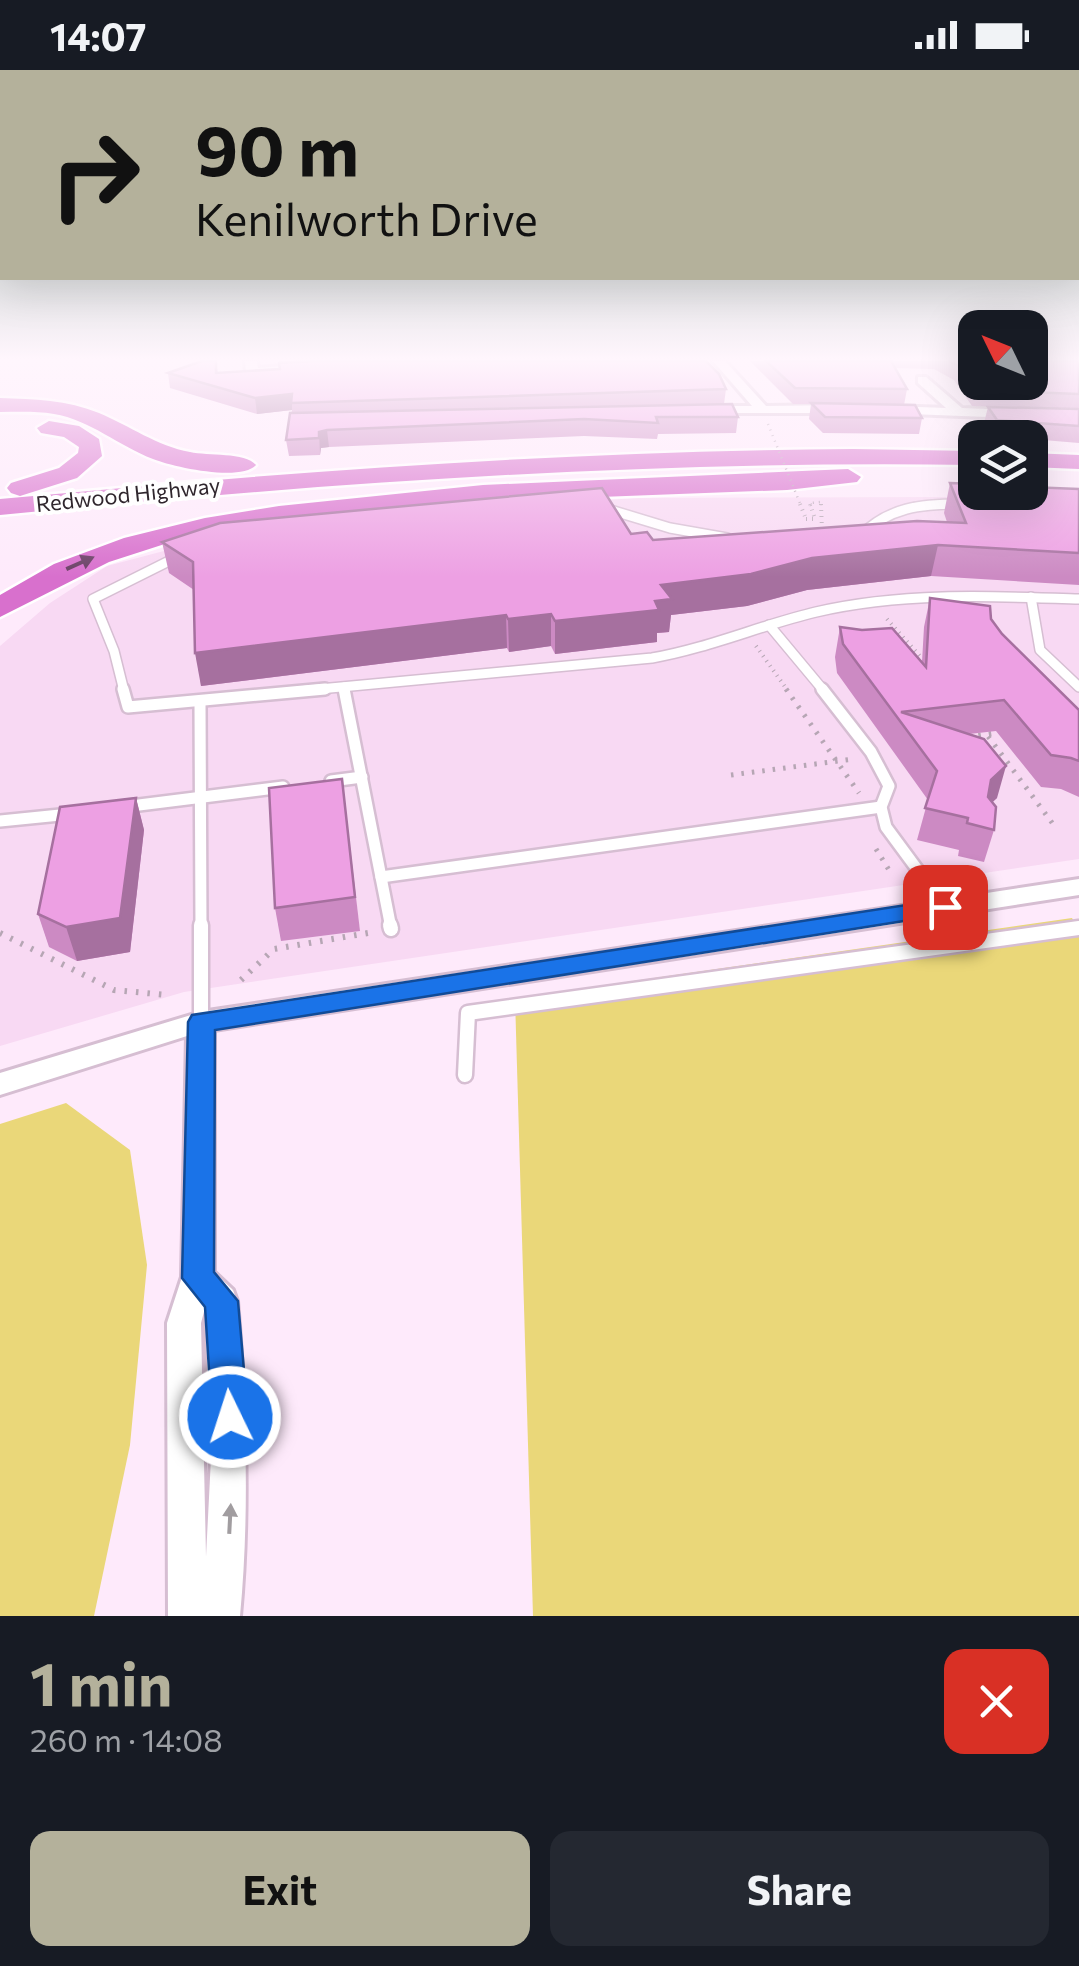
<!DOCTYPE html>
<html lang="en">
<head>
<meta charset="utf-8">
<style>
	:root { --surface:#171b24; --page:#242831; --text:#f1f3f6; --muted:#9ea1a6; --accent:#b4b19b }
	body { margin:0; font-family:Commissioner,sans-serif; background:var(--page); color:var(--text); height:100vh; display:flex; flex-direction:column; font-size:38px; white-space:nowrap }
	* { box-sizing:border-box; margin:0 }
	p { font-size:32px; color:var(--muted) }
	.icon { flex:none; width:55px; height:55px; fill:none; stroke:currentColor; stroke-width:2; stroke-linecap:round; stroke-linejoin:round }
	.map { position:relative; height:1546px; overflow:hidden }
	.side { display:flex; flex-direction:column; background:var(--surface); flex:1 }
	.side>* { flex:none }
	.hud { position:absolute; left:0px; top:0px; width:1080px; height:210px; box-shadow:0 10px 40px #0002; background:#b4b19b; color:#111; overflow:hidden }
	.needle { width:65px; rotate:313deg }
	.controls { position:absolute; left:958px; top:240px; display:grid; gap:20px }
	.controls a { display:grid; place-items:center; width:90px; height:90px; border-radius:20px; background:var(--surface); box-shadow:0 10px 40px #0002; font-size:50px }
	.pin { position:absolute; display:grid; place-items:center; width:85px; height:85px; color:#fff; margin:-42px; border-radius:20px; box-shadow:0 5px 15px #0006 }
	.me { position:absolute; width:110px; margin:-55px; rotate:356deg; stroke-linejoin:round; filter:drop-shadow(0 0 8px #0008) }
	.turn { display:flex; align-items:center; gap:35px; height:210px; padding:0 30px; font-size:45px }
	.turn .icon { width:130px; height:130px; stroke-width:2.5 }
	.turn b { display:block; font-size:70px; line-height:85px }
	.round { display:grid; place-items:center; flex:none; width:105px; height:105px; border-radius:20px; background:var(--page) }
	.headline { display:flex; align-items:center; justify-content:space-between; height:170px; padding:0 30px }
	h1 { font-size:60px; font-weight:700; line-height:75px; color:var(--accent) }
	.primary-button { display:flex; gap:20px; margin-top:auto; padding:20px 30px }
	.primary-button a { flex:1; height:115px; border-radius:20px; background:var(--accent); color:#111; font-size:40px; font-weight:700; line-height:115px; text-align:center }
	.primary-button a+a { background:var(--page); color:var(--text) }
	.status { display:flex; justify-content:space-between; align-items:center; height:70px; padding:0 50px; background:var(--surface); direction:ltr }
	.status svg { height:28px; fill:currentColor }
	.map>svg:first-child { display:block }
</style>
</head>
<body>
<div class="status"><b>14:07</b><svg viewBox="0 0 49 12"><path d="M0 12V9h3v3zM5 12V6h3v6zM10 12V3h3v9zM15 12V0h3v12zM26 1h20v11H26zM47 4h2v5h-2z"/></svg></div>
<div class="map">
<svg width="1079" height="1546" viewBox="0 0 1079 1546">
	<rect width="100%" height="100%" fill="#feeafb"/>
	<path fill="#f8d9f3" d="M946 427 1079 435V789L184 922 0 976V576L50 533 107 496 213 468 383 448 634 428Z"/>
	<g fill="#ead779">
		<path d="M1072 848 1079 860V1546H533L515 928Z"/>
		<path d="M66 1033 130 1080 147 1195 130 1375 94 1546H0V1054Z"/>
	</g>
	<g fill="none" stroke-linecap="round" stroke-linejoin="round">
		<g stroke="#d6bed2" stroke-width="9">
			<path id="service-far3" d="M914 436 960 434"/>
		</g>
		<g stroke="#d6bed2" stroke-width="12">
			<g id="service-far2">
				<path d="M604 438 670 458 727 468"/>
				<path d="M860 466C889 437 921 434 960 434"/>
				<path d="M1031 527 1040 580 1079 617"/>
				<path d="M769 555 824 621"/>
				<path d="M344 617 345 621"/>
				<path d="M124 621 114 581 93 529 179 486"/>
				<path d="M298 621 652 588C709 578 761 555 816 542 902 522 992 526 1079 529"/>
			</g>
		</g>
		<g stroke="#d6bed2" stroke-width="16">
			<g id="service-far1">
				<path d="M123 619 128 637 325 619"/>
				<path d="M344 619 391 858"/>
				<path d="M822 619 871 682 889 716 881 737 886 757 945 837"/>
				<path d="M200 633 201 858"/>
				<path d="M331 711 362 707"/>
				<path d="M123 737 283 717"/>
				<path d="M0 751 70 744"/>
				<path d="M381 807 881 737"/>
			</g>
		</g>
		<g stroke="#d6bed2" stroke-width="19">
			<g id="service">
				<path d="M201 855V952"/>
				<path d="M390 855 391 859"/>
				<path d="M465 1005 468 943 1079 858"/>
			</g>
		</g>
		<g stroke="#d6bed2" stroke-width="6">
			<g id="minor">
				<path d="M245 291H257L258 298 282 296 288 300 252 306 246 302Z"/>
				<path d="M713 291H725L766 336 838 335 844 339 838 343H700L699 340 705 336H752Z"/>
				<path d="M918 307H926L962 338 1013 340 1019 344 1013 348 885 343 884 340 890 336 946 338 918 313Z"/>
				<path d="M1079 809V825L214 960V1202L233 1220 237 1231C246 1336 250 1441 240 1546H168L167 1253 182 1207 187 966 0 1025V1003L201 942ZM205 1238 211 1388 206 1487 201 1253Z"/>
			</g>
		</g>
		<g stroke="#fff" stroke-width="5">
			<g id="motorway">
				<path d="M0 328C34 329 67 330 99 343 130 356 157 376 190 382 208 386 245 382 256 395 241 412 173 397 153 389 119 376 90 350 54 344 37 341 18 342 0 342Z"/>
				<path d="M49 351 79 356 99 369 102 386 77 408 20 426 11 423 7 418 11 413 59 398 78 383 79 377 64 367 41 363 37 358Z"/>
				<path d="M853 379 975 381V395C648 390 325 413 0 445V429C284 402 567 381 853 379Z"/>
				<path d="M1030 383 1079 385V399L1030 397Z"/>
				<path d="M848 399 861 407 857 412 787 420 442 433 242 458 174 471 109 492 0 547V525L54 494 124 468 205 448 279 436 483 415Z"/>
			</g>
		</g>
		<path stroke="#b6a6b4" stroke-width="2.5" stroke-dasharray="1 5" stroke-linecap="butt" d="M811 436 810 433 821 432V436"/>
		<g stroke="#b6a6b4" stroke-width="4" stroke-dasharray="1 5" stroke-linecap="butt">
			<path d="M821 434 822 461"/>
			<path d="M806 449H815L810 434"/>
			<path d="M887 549 926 593"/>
			<path d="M756 576 788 621"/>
		</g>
		<g stroke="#b6a6b4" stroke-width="5" stroke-dasharray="2.5 8" stroke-linecap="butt">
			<path d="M786 619 859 723"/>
			<path d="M982 658 1053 754"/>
			<path d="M968 667 1001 662"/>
			<path d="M731 705 854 689"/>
			<path d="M876 779 889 800"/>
		</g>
		<g stroke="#b6a6b4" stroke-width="6" stroke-dasharray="2.5 9" stroke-linecap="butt">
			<path d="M0 863 114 920 167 925"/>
			<path d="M241 910 274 879 374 862"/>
		</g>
		<use href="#service-far3" stroke="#fff" stroke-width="6"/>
		<use href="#service-far2" stroke="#fff" stroke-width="9"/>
		<use href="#service-far1" stroke="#fff" stroke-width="11"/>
		<use href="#service" stroke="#fff" stroke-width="14"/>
		<use href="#minor" fill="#fff" fill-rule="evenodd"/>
		<use href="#motorway" fill="#d870cd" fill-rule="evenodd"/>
		<path stroke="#b6a6b4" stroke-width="2.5" stroke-dasharray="1 5" stroke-linecap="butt" d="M768 354 801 436"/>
		<path stroke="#b6a6b4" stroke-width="4" stroke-dasharray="1 5" stroke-linecap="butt" d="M800 434 806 449"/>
	</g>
	<g fill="#cc8ac3">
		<path d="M216 291 218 303 280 299 279 291H706L726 319 724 334 738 347 736 363 658 364 657 369 584 366 329 377 321 378 320 385 289 386 286 370 292 340 257 344 170 318 168 303Z"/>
		<path d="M750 291H1079V373L993 366 984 353 988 337 1057 338 972 336 954 310 934 299 895 298 907 319 904 335 922 348 919 364 823 363 809 349 811 334H793Z"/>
		<path d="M950 413 1079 419V515L931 506 807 520 747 536 671 545 669 562 657 563V572L555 584 551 576 509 582 507 578 201 616 194 520 169 503 162 472 631 464 653 470 947 452 944 443Z"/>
		<path d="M930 528 991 549 1002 564 1079 640V727L1061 719 1041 717 996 661 969 664 997 728 992 732 994 760 984 792 958 786 959 780 917 770 928 730 837 603 835 587 840 557 922 592 924 557Z"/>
		<path d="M342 709 360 861 281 871 275 838Z"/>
		<path d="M136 728 144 760 130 882 77 891 49 877 38 844Z"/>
	</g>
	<g fill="#a6709f">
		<path d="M292 324V340L257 344 255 328Z"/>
		<path d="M327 360 329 377 321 378 320 385 319 362Z"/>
		<path d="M938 475 931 506 807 520 747 536 671 545 669 562 657 563V572L555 584V551L655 531 661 515 812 488Z"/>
		<path d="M551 544V576L509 582 508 549Z"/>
		<path d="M506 545 507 578 201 616 195 583Z"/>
		<path d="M1006 696 997 728 982 742 991 710Z"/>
		<path d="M136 728 144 760 130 882 77 891 66 857Z"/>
	</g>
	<g fill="#eda0e3" stroke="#a6709f" stroke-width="2.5">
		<path d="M202 291H216V303L280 299 279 293 316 291H706L719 304 726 319 291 333 292 324 255 328 168 303Z"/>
		<path d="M766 291H891L907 319 795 318Z"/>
		<path d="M949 291H975V312H1030V291H1079V324L976 320 957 295Z"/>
		<path d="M811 333 915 335 922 348 825 347Z"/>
		<path d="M732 334 738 347H656L658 353 584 349 327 360 319 362V368L286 370 290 343Z"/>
		<path d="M988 337 1079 339V356L997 350Z"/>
		<path d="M950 413 975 414V422H1030V417L1079 419V483L938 475 812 488 751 504 661 515 672 529 655 531 659 540 555 551 551 544 508 549 506 545 195 583 193 492 162 472 220 453 602 418 631 464 647 462 653 470 917 451 966 453Z"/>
		<path d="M930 528 990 536 991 549 1002 564 1079 640V691L1071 688 1051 685 1004 630 901 642 984 669 1006 696 991 710 988 727 996 737 994 760 967 753 968 748 925 738 937 701 843 574 840 557 862 560 892 558 926 597Z"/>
		<path d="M342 709 355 827 275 838 269 718Z"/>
		<path d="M136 728 120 848 66 857 38 844 60 737Z"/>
	</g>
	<defs><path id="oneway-solid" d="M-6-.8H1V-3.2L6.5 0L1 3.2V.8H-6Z" transform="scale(2.5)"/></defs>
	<use fill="#6a4065" href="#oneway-solid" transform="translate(80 493) rotate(-24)"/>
	<use fill="#a19da0" href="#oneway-solid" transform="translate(230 1449) rotate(-87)"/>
	<linearGradient id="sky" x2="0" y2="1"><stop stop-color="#9bb4aa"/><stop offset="0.57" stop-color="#fff6fd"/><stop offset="1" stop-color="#fff6fd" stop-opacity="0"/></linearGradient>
	<rect width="1079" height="507" fill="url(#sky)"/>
	<path fill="#1a73e8" stroke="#114b97" stroke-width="2.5" d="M945 829 954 832 957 837 954 843 215 960 214 1202 238 1231 248 1347 242 1360 230 1365 217 1360 212 1347 205 1237 182 1208 188 952 192 945Z"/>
	<g text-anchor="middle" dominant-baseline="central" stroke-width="8" stroke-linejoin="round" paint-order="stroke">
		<g font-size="22" fill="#2f262d" stroke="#fff">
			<text transform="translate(128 424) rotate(-6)">Redwood Highway</text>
		</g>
	</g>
</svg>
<div class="controls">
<a><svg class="needle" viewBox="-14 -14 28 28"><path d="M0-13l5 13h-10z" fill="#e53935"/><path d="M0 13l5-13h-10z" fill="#9ea1a6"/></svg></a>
<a><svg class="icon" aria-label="layers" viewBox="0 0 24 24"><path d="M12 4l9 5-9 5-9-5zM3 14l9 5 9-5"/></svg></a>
</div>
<div class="pin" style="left:945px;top:837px;background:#d93025"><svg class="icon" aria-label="arrive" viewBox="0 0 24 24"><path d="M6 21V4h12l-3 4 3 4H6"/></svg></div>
<svg class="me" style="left:230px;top:1347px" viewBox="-20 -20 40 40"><circle r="17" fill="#1a73e8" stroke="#fff" stroke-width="3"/><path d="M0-11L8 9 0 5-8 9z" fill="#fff"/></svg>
<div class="hud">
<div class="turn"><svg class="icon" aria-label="right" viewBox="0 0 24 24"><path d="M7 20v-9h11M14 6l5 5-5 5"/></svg><div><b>90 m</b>Kenilworth Drive</div></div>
</div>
</div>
<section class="side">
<div class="headline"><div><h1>1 min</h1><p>260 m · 14:08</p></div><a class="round" style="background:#d93025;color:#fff"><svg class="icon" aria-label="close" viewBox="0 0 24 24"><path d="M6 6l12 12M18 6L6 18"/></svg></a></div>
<div class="primary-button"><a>Exit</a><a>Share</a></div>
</section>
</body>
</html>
